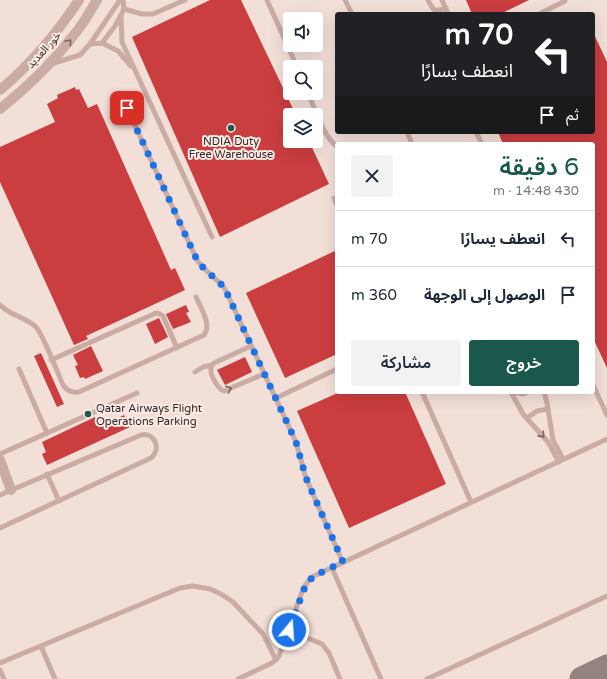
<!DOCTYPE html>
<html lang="ar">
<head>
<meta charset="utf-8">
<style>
	:root { --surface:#fff; --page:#f2f2f3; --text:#1f2937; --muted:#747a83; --line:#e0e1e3; --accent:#1a584c }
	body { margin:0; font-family:"Varela Round","Noto Sans Arabic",sans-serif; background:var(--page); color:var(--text); direction:rtl; height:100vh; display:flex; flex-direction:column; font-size:15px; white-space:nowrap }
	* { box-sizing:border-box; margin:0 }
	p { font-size:13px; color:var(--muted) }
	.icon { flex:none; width:22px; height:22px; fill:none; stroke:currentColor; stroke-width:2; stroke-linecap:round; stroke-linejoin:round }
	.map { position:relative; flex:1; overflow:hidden; direction:ltr }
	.side { position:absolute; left:335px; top:142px; width:260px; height:252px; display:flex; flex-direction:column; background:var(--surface); border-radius:4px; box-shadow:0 4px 16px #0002; direction:rtl }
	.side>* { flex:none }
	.hud { position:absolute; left:335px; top:12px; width:260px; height:122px; border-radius:4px; box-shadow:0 4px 16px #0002; direction:rtl; background:#202124; color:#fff; overflow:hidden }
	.buttons { position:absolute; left:283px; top:12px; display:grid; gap:8px }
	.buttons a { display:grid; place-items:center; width:40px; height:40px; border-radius:4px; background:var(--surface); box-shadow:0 4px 16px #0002; font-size:20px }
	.pin { position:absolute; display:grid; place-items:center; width:34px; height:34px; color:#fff; margin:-17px; border-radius:8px; box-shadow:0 2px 6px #0006 }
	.me { position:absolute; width:44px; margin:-22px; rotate:18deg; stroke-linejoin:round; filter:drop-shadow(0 0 3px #0008) }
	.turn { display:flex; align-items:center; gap:14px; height:84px; padding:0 16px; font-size:18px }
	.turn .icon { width:52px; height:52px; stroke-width:2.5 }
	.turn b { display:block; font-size:28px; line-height:34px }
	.then { display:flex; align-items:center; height:38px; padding:0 16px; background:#0003; gap:8px; font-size:15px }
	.round { display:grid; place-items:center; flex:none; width:42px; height:42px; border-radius:4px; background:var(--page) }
	.summary { display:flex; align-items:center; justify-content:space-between; height:68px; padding:0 16px }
	h1 { font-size:24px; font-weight:600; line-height:30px; color:var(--accent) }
	.primary-button { display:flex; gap:8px; margin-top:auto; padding:8px 16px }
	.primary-button a { flex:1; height:46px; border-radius:4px; background:var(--accent); color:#fff; font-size:16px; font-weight:600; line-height:46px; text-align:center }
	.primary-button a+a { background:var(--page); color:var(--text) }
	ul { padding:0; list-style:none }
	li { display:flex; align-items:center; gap:12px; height:56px; padding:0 16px; border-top:1px solid var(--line) }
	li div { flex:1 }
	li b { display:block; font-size:15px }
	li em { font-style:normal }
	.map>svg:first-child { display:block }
</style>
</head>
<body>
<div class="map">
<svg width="607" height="679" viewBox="0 0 607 679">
	<rect width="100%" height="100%" fill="#f2dfd8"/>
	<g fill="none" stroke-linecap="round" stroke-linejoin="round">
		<path stroke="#94837f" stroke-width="25" d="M582 679 607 667"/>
	</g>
	<g fill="#ca3e40">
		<path d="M210 0H241L296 115H290V141H309L329 184 220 237 132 37Z"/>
		<path d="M466 0H529L500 14H472Z"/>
		<path d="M593 32 607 62V368L593 338V144H503L498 132H593Z"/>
		<path d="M75 87 76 90 79 89 88 108 97 104 171 270 175 268 185 290 86 336 88 339 74 345 0 182V147L55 122 47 104 58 98 57 95Z"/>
		<path d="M337 250V354L285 378 246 293Z"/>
		<path d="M186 305 189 312 186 313 191 322 173 329 166 314Z"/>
		<path d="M159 318 168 337 155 344 146 324Z"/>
		<path d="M91 346 103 371 85 379 84 377 80 378 75 366 78 365 73 355Z"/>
		<path d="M41 353 64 404 57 407 34 356Z"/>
		<path d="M245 357 252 372 225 385 217 370Z"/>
		<path d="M340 392H405L446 484 349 528 297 411Z"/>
		<path d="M124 415 130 427 47 465 42 454 46 452 42 442 95 417 99 427Z"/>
	</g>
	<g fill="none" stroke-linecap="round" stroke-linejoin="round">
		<g stroke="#caaca4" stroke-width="5">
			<path d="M267 0 297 67"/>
			<path d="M345 0 352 14"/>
			<path d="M428 0C433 10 434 13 446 8"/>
			<path d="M442 0 448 14"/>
			<path d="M124 9 142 14H153L185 0"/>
			<path d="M539 14 565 1"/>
			<path d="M121 15 122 42 212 237"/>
			<path d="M102 43 118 51 131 66"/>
			<path d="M90 44 120 0"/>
			<path d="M51 64 80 55 90 44 102 43 115 26 124 9 123 0"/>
			<path d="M308 93C316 111 322 134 337 147"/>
			<path d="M127 108 197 260C205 272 217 278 225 289L296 442 306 478 343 563"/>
			<path d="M407 132 412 144"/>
			<path d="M476 132 482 144"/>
			<path d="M334 198 337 206"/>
			<path d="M0 305C10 315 24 317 35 326 42 331 58 374 63 385 67 391 72 393 79 392L204 335C212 325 201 308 196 297"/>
			<path d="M251 346 214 363C212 365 211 366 211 369 210 375 218 389 224 391L264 374"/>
			<path d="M51 360 156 313 160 314 163 316 177 348"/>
			<path d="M19 369 47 433"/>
			<path d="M195 372 203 367 212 365"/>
			<path d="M593 385 607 415"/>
			<path d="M422 392 471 502"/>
			<path d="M511 392 523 414 548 442 559 462"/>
			<path d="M513 392 523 394 528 392"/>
			<path d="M544 392 547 403 553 440 563 459"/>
			<path d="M276 398 337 369"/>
			<path d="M527 418 537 411 548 409"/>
			<path d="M0 454 137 393"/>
			<path d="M47 474 59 501"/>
			<path d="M0 495 141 435C154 432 162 448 151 458L0 528"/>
			<path d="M332 568 381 679"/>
			<path d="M289 630 322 644 329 653 340 679"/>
			<path d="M41 646 55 679"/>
			<path d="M0 663 180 588 193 586 210 589 221 594 233 602 263 634 276 660"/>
			<path d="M0 670 4 679"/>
			<path d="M238 679 272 663 279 656 303 589 309 580 314 576 607 439"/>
			<path d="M427 679 607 596"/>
		</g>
		<g stroke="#caaca4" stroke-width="10">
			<path d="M0 90C31 64 57 33 79 0"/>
			<path d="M0 109C29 86 55 60 77 31 85 21 91 10 97 0"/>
			<path d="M0 460 11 490"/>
		</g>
	</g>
	<defs><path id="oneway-chevron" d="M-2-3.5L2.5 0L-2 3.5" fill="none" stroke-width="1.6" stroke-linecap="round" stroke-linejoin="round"/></defs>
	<g stroke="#78635f">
		<use href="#oneway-chevron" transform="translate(69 42) rotate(-50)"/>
		<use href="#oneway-chevron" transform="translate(229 389) rotate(-19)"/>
		<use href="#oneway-chevron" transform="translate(542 435) rotate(48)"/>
	</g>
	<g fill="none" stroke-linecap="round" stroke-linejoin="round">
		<path stroke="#1a73e8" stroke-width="7" stroke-dasharray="0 12.6" d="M127 108 197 260C205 272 217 278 225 289L296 442 306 478 343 562 314 576 306 584 289 630"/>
	</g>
	<g fill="#1a584c" stroke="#faebe5" stroke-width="1.5">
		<circle cx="231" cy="128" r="4"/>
		<circle cx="88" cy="414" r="4"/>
	</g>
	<g text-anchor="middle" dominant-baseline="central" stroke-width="4" stroke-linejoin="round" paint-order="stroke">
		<g font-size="11" fill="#352726" stroke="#faebe5">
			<text transform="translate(44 50) rotate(-48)">خور العديد</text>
		</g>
		<g font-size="11" fill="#352726" stroke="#faebe5">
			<text x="231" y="141">NDIA Duty<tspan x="231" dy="13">Free Warehouse</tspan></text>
			<text x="96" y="408" text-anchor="start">Qatar Airways Flight<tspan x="96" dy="13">Operations Parking</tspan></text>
		</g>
	</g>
</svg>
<div class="buttons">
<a><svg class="icon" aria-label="sound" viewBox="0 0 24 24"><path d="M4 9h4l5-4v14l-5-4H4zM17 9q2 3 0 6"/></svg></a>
<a><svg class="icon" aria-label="search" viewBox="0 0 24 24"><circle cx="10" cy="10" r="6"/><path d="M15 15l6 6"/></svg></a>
<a><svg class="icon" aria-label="layers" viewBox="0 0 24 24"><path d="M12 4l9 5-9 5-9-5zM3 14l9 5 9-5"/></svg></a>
</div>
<div class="pin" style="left:127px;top:108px;background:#d93025"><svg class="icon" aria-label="arrive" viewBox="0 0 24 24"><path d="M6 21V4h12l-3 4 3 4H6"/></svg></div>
<svg class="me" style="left:289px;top:630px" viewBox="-20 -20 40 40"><circle r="17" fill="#1a73e8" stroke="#fff" stroke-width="3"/><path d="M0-11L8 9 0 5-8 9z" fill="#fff"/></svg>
<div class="hud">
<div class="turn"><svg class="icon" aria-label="left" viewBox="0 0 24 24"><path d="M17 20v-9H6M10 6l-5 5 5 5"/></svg><div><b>70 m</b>انعطف يسارًا</div></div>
<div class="then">ثم<svg class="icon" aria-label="arrive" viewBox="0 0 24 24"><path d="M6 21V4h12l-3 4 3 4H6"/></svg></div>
</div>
<section class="side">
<div class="summary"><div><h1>6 دقيقة</h1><p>430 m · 14:48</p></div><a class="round"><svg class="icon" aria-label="close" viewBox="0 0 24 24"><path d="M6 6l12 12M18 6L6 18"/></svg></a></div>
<ul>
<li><svg class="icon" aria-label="left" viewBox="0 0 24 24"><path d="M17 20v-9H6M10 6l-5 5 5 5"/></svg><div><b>انعطف يسارًا</b></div><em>70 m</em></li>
<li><svg class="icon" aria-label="arrive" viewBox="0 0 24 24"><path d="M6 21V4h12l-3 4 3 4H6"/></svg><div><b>الوصول إلى الوجهة</b></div><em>360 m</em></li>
</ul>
<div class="primary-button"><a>خروج</a><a>مشاركة</a></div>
</section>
</div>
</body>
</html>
